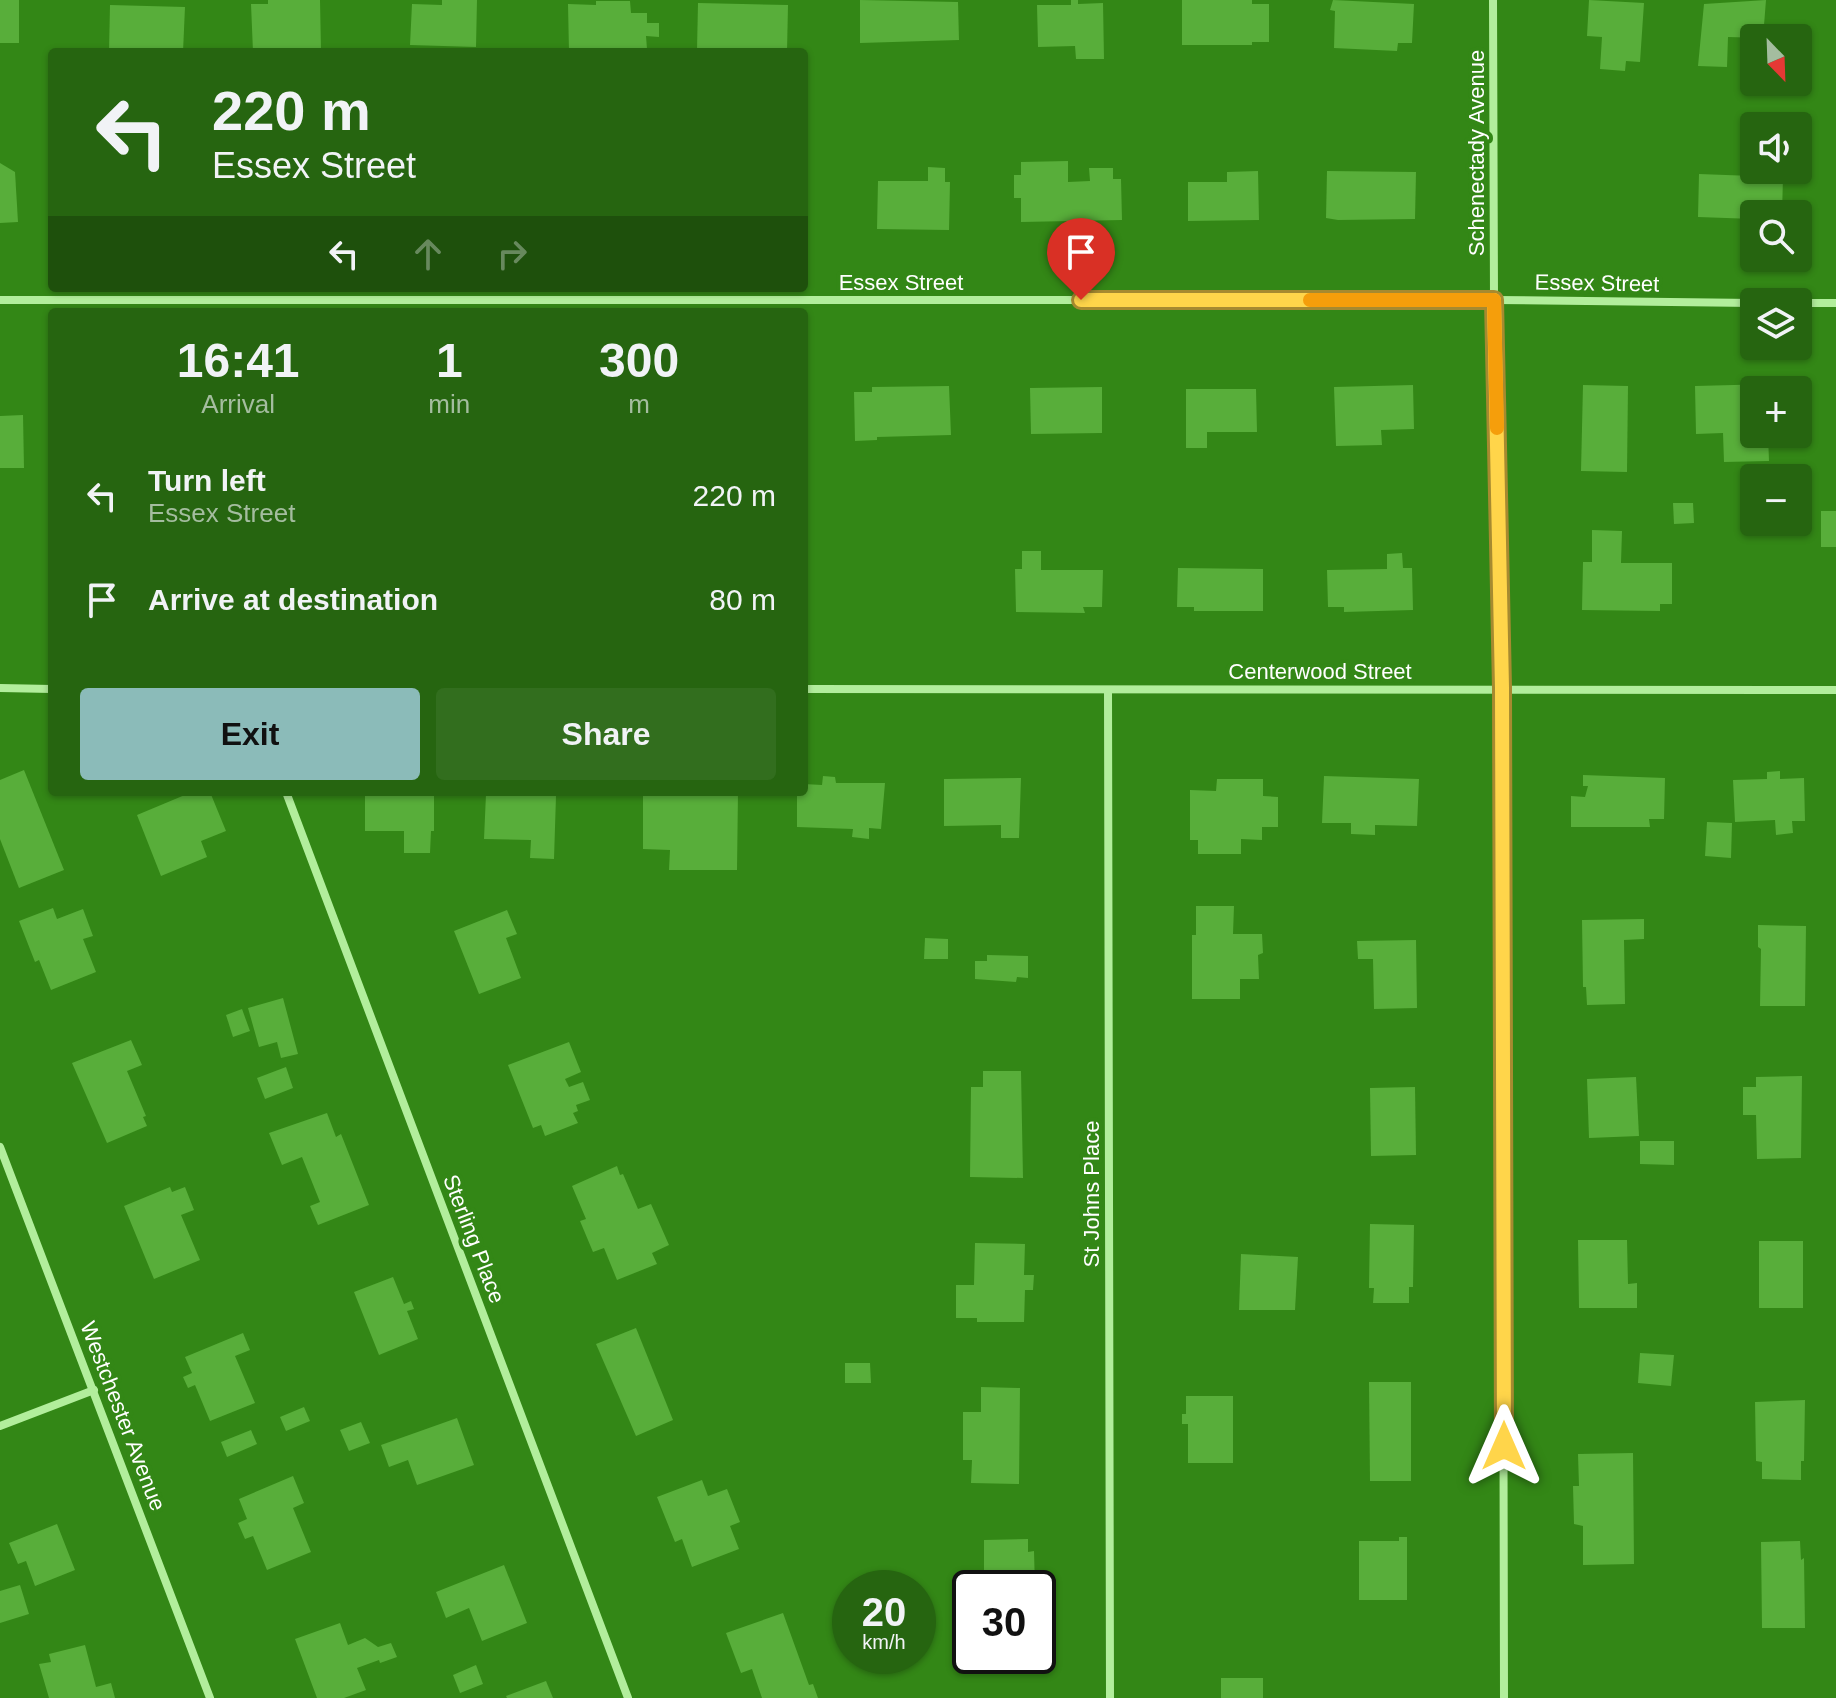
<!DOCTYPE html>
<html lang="en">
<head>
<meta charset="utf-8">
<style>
	:root { --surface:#266510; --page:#326e1e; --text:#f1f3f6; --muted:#a4bd9f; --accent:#8bbbb9 }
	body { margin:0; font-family:Arial,sans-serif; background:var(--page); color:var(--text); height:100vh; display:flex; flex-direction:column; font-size:30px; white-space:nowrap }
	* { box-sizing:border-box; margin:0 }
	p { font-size:26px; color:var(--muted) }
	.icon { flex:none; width:44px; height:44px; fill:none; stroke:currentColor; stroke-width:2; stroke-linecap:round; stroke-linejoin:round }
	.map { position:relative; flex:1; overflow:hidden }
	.side { position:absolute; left:48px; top:308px; width:760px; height:488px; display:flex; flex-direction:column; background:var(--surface); border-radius:8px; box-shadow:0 2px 6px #0004 }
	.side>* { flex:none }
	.guide { position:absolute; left:48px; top:48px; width:760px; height:244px; border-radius:8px; box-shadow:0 2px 6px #0004; background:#266510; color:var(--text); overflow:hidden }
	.needle { width:52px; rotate:157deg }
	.buttons { position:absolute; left:1740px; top:24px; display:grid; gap:16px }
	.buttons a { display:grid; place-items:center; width:72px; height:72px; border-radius:8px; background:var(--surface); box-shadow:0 2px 6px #0004; font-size:40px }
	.speed { position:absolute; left:832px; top:1570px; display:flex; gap:16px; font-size:40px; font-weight:700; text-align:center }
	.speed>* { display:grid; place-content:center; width:104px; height:104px; border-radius:50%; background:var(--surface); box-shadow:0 2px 6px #0004; line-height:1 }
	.speed small { font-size:20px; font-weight:400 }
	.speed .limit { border:4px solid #111; border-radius:12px; background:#fff; color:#111 }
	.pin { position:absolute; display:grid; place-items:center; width:68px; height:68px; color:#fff; margin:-82px -34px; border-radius:50% 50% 50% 0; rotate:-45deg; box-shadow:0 0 8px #0007 }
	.pin .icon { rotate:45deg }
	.me { position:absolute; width:88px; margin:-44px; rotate:0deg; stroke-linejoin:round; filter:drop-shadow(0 0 6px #0008) }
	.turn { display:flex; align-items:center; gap:28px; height:168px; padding:0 32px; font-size:36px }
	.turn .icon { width:104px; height:104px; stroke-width:2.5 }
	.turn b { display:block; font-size:56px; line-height:68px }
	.lanes { display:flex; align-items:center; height:76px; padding:0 32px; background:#0003; justify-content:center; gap:40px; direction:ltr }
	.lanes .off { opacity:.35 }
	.eta { display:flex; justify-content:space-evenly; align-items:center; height:136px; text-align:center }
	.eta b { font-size:48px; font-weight:700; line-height:56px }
	.primary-button { display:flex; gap:16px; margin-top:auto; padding:16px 32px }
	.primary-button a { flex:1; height:92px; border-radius:8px; background:var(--accent); color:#111; font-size:32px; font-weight:700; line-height:92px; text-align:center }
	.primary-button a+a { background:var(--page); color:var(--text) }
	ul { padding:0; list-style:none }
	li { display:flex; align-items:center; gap:24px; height:104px; padding:0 32px }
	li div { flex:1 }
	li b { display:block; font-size:30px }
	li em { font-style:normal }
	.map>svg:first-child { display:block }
</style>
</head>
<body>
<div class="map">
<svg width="1836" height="1698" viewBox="0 0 1836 1698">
	<rect width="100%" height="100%" fill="#338716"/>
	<g fill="#58ae3a">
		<rect x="0" y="0" width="19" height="43"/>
		<path d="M268 0H320L321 51 253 52 251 4H268Z"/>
		<path d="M442 0H477L476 47 410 45 412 4 442 5Z"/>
		<path d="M860 0 958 2 959 40 860 43Z"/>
		<path d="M1071 0H1078V4L1103 3 1104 59H1076L1075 46 1038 47 1037 5H1071Z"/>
		<path d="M1182 0H1252V4H1269V42H1252V45H1182Z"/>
		<path d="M1333 0 1414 4 1412 43H1398L1397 51 1334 48 1335 11 1330 10Z"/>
		<path d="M1589 0 1644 3 1640 62 1626 61 1625 71 1600 69 1602 37 1587 36Z"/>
		<path d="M1766 0 1763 38 1728 37 1727 67 1698 66 1704 4Z"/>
		<path d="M596 1H630L631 13H647V23H659V37L646 36 647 49 569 52 568 4 596 5Z"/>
		<path d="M698 3 788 5 787 52 697 50Z"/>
		<path d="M110 5 185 7 183 52H109Z"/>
		<path d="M1068 161V182L1090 181 1089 168H1113V179H1121L1122 220 1021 222V198H1014V175H1021V162Z"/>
		<path d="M0 163 15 172 18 222 0 223Z"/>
		<path d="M928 167 945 168V182H950L949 230 877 229 878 181H928Z"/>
		<path d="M1258 171 1259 220 1188 221V182H1227V172Z"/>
		<path d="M1327 171 1416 172 1415 219 1338 220 1326 218Z"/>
		<path d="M1699 174 1783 177 1782 214H1754V219L1698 217Z"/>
		<path d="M1772 384V390H1754V434H1768L1769 461 1724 462 1723 433 1696 434 1695 386Z"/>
		<path d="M1413 385 1414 429 1381 430 1382 445 1336 446 1334 387Z"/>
		<path d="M1583 385 1628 386 1627 472 1581 471Z"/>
		<path d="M949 386 951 435 877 437V440L855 441 854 392H872V387Z"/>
		<path d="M1102 387V433L1031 434 1030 388Z"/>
		<path d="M1186 389H1256L1257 432H1207V448H1186Z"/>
		<path d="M23 415 24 468H0V416Z"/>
		<path d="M1673 503H1693L1694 523 1674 524Z"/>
		<rect x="1821" y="511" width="15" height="36"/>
		<path d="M1592 530 1622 531 1621 563H1672V604H1660V611L1582 610 1583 562H1592Z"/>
		<path d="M1022 551H1041V570H1103L1102 607H1083L1085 613 1016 612 1015 569H1022Z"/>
		<path d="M1402 553 1403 568H1412L1413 610 1344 612V607H1328L1327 570 1387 569V554Z"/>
		<path d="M1178 568 1263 569V611H1194V607H1177Z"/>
		<path d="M24 770 64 870 19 888 0 839V780Z"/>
		<path d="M1780 771V779L1804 778 1805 821H1792L1793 833 1776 835 1775 820 1735 822 1733 780 1767 779V772Z"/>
		<path d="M1583 775 1665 778 1664 819H1649L1650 827H1571V796L1585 797 1588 786H1583Z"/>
		<path d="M823 776 835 777 836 783H885L881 829 869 828V839L852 837 853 829 797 827V792H804V784L822 785Z"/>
		<path d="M1324 776 1419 779 1417 826 1375 825V835L1351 834V823H1322Z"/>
		<path d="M1021 778 1019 838H1001V825L944 826V779Z"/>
		<path d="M1217 779H1263V796L1278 797V827H1262V840L1241 839V854H1198V840H1190V790L1216 791Z"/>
		<path d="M192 792H210L226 831 201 841 207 857 161 876 137 815Z"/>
		<path d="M365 792H434V831H431L430 853H404V831H365Z"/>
		<path d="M675 792H738L737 870H669L670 850 643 849V796H675Z"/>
		<path d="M486 794 556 796 554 859 530 858 531 840 484 839Z"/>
		<path d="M1707 822 1732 823 1731 858 1705 856Z"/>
		<path d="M1196 906H1234L1233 934H1262L1263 953 1258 955 1259 979H1240V999H1192V935H1196Z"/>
		<path d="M53 908 57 919 83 909 93 936 83 939 96 972 51 990 39 960 35 962 19 921Z"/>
		<path d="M507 910 517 934 506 938 521 978 479 994 454 931Z"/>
		<path d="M1644 919V939L1624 940 1625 1004 1587 1005 1586 987H1583L1582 920Z"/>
		<path d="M1758 925 1806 926 1805 1006H1760L1761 949 1758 947Z"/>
		<path d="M925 938 948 939V959H924Z"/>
		<path d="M1416 940 1417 1008 1374 1009 1373 959H1358L1357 941Z"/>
		<path d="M987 955 1028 956V978L1017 977 1016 982 975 979V961H987Z"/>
		<path d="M283 998 298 1054 281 1058 277 1042 259 1047 248 1008Z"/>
		<path d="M242 1009 250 1031 233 1037 226 1015Z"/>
		<path d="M131 1040 142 1065 127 1071 146 1116 143 1117 147 1126 107 1143 72 1063Z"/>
		<path d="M569 1042 581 1072 565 1079 569 1087 583 1082 590 1100 576 1105 578 1111 573 1113 578 1123 545 1136 541 1125 533 1128 508 1065Z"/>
		<path d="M286 1067 293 1088 265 1099 257 1078Z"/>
		<path d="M983 1071H1021L1023 1178 970 1177 971 1087H983Z"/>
		<path d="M1802 1076 1801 1158 1757 1159 1756 1115H1743V1087H1756V1077Z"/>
		<path d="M1636 1077 1639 1136 1589 1138 1587 1079Z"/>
		<path d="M1415 1087 1416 1155 1371 1156 1370 1088Z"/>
		<path d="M327 1113 336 1137 341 1134 369 1205 318 1225 310 1206 320 1202 302 1157 282 1165 269 1133Z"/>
		<path d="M1640 1141H1674V1165L1640 1164Z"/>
		<path d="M617 1166 620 1175 623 1174 638 1209 651 1204 669 1245 652 1253 657 1264 617 1280 604 1248 593 1252 580 1221 586 1219 572 1186Z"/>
		<path d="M170 1187 172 1192 185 1187 194 1210 181 1215 200 1260 154 1279 124 1206Z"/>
		<path d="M1370 1224 1414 1225 1413 1287H1409V1303H1373L1374 1288H1369Z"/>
		<path d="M1578 1240H1627L1628 1284 1637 1283V1308H1579Z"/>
		<rect x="1759" y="1241" width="44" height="67"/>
		<path d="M975 1243 1025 1244 1024 1275H1034L1033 1290H1025L1024 1322H977V1318H956V1285H974Z"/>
		<path d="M1241 1254 1298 1257 1295 1310H1239Z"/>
		<path d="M393 1277 404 1304 411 1301 414 1309 407 1311 418 1339 379 1355 354 1292Z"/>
		<path d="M636 1328 673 1420 636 1436 596 1344Z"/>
		<path d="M243 1333 250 1350 235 1356 255 1403 210 1421 195 1385 188 1388 183 1377 192 1373 185 1357Z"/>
		<path d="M1640 1353 1674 1355 1671 1386 1638 1383Z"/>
		<path d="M845 1363H870L871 1383H845Z"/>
		<path d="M1369 1382H1411V1481H1370Z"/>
		<path d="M981 1387 1020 1388 1019 1484 971 1483 972 1460H963V1412H981Z"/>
		<path d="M1186 1396H1233V1463H1188V1424H1182V1414H1186Z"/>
		<path d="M1805 1400 1804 1461H1801V1480L1762 1479V1462L1756 1461 1755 1402Z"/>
		<path d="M304 1407 310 1421 286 1431 280 1417Z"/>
		<path d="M457 1418 474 1465 417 1485 408 1460 389 1467 381 1445Z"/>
		<path d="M361 1422 370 1443 349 1451 340 1430Z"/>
		<path d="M251 1430 257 1444 227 1457 221 1442Z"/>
		<path d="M1633 1453 1634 1564 1583 1565V1526L1574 1524 1573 1486H1579L1578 1454Z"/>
		<path d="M293 1476 304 1503 293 1508 311 1552 267 1570 253 1536 245 1539 238 1523 247 1519 239 1499Z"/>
		<path d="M702 1480 708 1496 727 1489 740 1522 730 1526 739 1549 692 1567 682 1539 675 1542 657 1497Z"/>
		<path d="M57 1524 75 1570 35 1586 26 1561 18 1564 9 1543Z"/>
		<path d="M1399 1537H1407V1600H1359V1541H1399Z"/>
		<path d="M1028 1539V1552L1034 1551 1035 1588H984V1540Z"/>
		<path d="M1800 1541 1801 1560 1804 1558 1805 1628H1762L1761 1542Z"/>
		<path d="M504 1565 527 1623 482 1641 469 1608 446 1618 436 1592Z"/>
		<path d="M20 1585 29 1614 0 1623V1591Z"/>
		<path d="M965 1586H970V1629H967Z"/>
		<path d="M783 1613 809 1685 813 1684 818 1698H762L752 1669 741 1673 726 1633Z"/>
		<path d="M340 1623 348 1645 365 1638 378 1647 391 1643 397 1657 380 1663 379 1660 357 1668 366 1690 344 1698H317L295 1639Z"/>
		<path d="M85 1645 96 1687 111 1683 115 1698H49L39 1664 51 1662 49 1654Z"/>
		<path d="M476 1665 483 1684 460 1693 453 1675Z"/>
		<rect x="1221" y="1678" width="42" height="20"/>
		<path d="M546 1681 553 1698H507L506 1696Z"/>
	</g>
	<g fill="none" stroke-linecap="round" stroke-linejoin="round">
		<g stroke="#b2ee9c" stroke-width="8">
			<path d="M1493 0 1494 300 1502 688 1504 1698"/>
			<path d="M0 300H1494L1754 303"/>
			<path d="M1798 303H1836"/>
			<path d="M0 688 52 689"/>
			<path d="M804 689 1836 690"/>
			<path d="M1108 690 1110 1698"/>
			<path d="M286 792 628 1698"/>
			<path d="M0 1147 210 1698"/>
			<path d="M0 1426 94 1390"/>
		</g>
	</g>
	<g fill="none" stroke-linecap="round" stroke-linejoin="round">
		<g stroke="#a68a30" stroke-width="20">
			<path id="route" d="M1081 300H1494L1502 688 1504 1446"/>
		</g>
		<use href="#route" stroke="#ffd54a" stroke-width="14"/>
		<path stroke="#f59e0b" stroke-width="14" d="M1310 300H1494L1497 428"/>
	</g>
	<g text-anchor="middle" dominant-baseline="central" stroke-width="8" stroke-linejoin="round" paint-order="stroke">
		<g font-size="22" fill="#fff" stroke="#338716">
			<text transform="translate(1476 153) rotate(-90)">Schenectady Avenue</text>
			<text x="901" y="282">Essex Street</text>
			<text transform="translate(1597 283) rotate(1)">Essex Street</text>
			<text x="1320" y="671">Centerwood Street</text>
			<text transform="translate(1091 1194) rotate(-90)">St Johns Place</text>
			<text transform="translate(474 1239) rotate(69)">Sterling Place</text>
			<text transform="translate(123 1416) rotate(69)">Westchester Avenue</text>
		</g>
	</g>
</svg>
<div class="buttons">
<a><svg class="needle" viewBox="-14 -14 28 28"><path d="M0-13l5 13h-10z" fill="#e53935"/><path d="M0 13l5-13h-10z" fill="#a4bd9f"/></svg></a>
<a><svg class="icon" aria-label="sound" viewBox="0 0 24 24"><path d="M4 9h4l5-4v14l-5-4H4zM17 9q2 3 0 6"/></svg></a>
<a><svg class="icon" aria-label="search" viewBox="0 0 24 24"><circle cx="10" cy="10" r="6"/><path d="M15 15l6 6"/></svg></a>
<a><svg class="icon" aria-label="layers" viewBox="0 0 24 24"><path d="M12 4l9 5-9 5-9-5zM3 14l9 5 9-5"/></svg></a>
<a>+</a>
<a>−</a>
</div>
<div class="speed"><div>20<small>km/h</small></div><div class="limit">30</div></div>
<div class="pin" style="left:1081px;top:300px;background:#d93025"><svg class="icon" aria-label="arrive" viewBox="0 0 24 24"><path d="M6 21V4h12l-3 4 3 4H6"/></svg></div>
<svg class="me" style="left:1504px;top:1446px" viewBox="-20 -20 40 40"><path d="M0-17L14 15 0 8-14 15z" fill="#ffd54a" stroke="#fff" stroke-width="4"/></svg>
<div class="guide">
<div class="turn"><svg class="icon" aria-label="left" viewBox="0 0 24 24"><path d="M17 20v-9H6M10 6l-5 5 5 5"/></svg><div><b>220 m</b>Essex Street</div></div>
<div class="lanes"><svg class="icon" aria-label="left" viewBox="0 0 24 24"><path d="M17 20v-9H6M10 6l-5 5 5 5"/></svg><svg class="icon off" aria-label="ahead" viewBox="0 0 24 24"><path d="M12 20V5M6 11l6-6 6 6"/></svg><svg class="icon off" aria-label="right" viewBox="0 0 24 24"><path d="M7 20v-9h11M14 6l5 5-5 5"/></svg></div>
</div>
<section class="side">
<div class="eta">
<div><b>16:41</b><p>Arrival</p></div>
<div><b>1</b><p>min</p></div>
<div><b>300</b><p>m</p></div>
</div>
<ul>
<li><svg class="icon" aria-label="left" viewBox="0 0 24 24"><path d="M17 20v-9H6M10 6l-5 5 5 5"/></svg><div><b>Turn left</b><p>Essex Street</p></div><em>220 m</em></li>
<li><svg class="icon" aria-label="arrive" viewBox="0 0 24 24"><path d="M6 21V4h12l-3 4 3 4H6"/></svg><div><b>Arrive at destination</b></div><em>80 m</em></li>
</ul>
<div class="primary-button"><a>Exit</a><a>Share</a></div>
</section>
</div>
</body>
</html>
